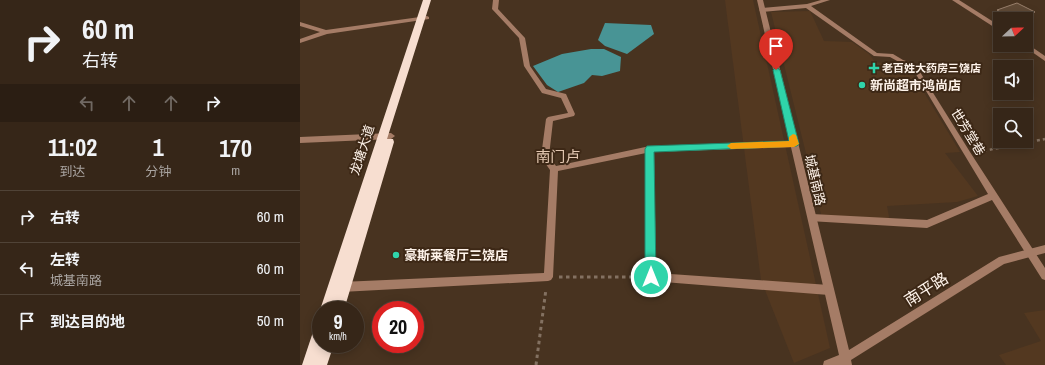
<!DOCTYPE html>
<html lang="zh">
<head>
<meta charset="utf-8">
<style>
	:root { --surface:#362618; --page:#413225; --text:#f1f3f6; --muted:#aaa5a2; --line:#504337 }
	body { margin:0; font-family:"Archivo Narrow","Noto Sans SC",sans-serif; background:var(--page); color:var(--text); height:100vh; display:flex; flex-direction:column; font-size:15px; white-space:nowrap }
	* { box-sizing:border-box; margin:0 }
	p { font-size:13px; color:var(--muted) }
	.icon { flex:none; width:22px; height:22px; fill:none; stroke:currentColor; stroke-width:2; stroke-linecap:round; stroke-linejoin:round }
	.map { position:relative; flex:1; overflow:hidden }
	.drawer { display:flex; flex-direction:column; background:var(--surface); width:300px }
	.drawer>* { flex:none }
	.guide { background:#362618; color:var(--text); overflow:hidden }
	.needle { width:26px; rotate:68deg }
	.tools { position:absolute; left:693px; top:12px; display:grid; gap:8px }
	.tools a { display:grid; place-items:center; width:40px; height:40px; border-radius:0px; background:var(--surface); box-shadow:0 2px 10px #0003,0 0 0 1px var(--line); font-size:20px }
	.speed { position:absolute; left:12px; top:301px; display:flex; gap:8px; font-size:20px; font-weight:700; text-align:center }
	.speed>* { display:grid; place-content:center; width:52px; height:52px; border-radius:50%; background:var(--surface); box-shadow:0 2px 10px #0003,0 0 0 1px var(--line); line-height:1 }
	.speed small { font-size:10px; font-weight:400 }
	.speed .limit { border:6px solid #d22; background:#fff; color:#111 }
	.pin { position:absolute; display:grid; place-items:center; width:34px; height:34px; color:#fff; margin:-41px -17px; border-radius:50% 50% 50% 0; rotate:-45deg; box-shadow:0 0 4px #0007 }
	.pin .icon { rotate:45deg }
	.me { position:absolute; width:44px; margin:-22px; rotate:0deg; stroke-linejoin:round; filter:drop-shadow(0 0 3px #0008) }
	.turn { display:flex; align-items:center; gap:14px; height:84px; padding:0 16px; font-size:18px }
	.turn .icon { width:52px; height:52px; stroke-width:2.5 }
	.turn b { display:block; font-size:28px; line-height:34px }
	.lanes { display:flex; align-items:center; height:38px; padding:0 16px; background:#0003; justify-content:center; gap:20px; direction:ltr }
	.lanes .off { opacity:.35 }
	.eta { display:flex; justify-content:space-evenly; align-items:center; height:68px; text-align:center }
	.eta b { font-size:24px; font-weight:700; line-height:28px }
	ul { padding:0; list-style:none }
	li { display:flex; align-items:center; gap:12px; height:52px; padding:0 16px; border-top:1px solid var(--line) }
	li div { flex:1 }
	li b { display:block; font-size:15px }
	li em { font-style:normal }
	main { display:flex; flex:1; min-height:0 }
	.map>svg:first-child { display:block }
</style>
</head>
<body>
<main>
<section class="drawer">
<div class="guide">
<div class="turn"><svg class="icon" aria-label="right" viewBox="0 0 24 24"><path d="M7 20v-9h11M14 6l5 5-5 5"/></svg><div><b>60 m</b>右转</div></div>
<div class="lanes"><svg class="icon off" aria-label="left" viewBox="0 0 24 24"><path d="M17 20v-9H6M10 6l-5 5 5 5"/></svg><svg class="icon off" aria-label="ahead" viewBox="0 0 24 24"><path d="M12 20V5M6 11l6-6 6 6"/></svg><svg class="icon off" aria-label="ahead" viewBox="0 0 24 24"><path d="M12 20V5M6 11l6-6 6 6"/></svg><svg class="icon" aria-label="right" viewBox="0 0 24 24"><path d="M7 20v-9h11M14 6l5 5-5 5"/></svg></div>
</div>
<div class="eta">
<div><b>11:02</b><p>到达</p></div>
<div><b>1</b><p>分钟</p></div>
<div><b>170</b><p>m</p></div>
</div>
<ul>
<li><svg class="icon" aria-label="right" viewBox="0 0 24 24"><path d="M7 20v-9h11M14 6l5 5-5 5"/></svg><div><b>右转</b></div><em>60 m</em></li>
<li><svg class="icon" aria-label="left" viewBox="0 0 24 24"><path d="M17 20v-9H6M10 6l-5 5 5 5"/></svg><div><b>左转</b><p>城基南路</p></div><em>60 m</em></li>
<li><svg class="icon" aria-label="arrive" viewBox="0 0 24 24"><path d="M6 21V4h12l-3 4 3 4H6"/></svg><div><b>到达目的地</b></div><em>50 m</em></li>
</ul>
</section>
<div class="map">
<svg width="745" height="365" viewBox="0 0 745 365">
	<rect width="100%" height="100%" fill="#483320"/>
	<g fill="#533820">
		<path d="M425 0H453L530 348 494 363 461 280Z"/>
		<path d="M510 11 524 41 552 42 569 54 575 62 608 66 660 152 645 153 678 196 657 202 587 206 590 222 522 218 471 12Z"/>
		<path d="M745 310V365H706L699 355 741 341 724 313Z"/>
	</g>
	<g fill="#489495">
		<path d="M305 23 351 25 354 34 327 54 305 46 298 40Z"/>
		<path d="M291 49H304L321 57 320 71 302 76 292 75 284 83 258 92 247 85 233 66 262 54Z"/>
	</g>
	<path fill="#604a36" stroke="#99806c" d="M717 3 735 12 718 19H713L697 10Z"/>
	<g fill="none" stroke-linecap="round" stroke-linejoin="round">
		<path stroke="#837161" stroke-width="2.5" stroke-dasharray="3 3" stroke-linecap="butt" d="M678 152 745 139"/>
		<g stroke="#837161" stroke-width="3" stroke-dasharray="3.5 3.5" stroke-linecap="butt">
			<path d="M259 277H338"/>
			<path d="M236 365 246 289"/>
		</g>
		<g fill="#a57c66" fill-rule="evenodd">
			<path d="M193 0H199L198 9 225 38 230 66 246 89 266 94 275 114 274 116 253 121 249 156 256 166 350 146 497 142 498 144 494 147 354 152 356 273 529 285 532 287 534 290 532 293 529 295 351 281 348 280 346 277V153L258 171 253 277 251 280 248 281 41 292 38 290 36 287 38 284 41 282 244 273 250 170 241 157 246 119 248 117 268 113 261 98 242 93 224 66 219 38 192 9Z"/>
			<path d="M521 0H530L511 6 577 53 593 54 603 60 615 64 670 152 745 268V280L742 279 692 200 627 228 509 221 508 218 509 215 512 214 627 220 688 194 611 66 599 62 590 57 574 56 506 8 462 12 459 10 462 8 507 4Z"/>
			<path d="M127 16 129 17V19L27 34 0 43V39L20 32 0 26V22L26 30Z"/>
			<path d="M91 133 95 136 91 139 0 143V137Z"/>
		</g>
		<g fill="#a57c66" fill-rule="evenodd">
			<path d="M457 0H463L549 350 699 257 745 245V253L704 264 551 360 552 365H523L524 361 539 355Z"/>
			<path d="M652 0H659L700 26V31Z"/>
			<path d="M726 43 745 56V61L722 45H726Z"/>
		</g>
		<g fill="#f7ded0" fill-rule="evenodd">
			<path d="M123 0H131L87 139H93L94 142 44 310H21V312L20 310Z"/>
			<path d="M21 321V344H34L27 365H2L16 323Z"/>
		</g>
	</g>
	<path fill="#2fd4aa" stroke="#1f8a6e" d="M476 67 480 70 499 144 497 146 354 152 356 277 354 281 351 282 347 281 345 277V149L347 146 489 141 473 70Z"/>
	<path fill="#f59e0b" d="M493 134 496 135 499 144 494 147 431 149 427 146 431 143 489 141V137Z"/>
	<g fill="#2fd4aa" stroke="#3d2816" stroke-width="1.5">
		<path d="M572 62h4v4h4v4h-4v4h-4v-4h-4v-4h4z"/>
		<circle cx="562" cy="85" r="4"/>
		<circle cx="96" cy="255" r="4"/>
	</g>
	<g text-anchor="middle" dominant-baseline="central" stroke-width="4" stroke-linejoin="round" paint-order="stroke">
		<g font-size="11" font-weight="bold" fill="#fef3ea" stroke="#3d2816" text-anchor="start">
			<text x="582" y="68">老百姓大药房三饶店</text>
		</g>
		<g font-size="13" font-weight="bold" fill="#fef3ea" stroke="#3d2816" text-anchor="start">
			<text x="570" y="85">新尚超市鸿尚店</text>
			<text x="104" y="255">豪斯莱餐厅三饶店</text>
		</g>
		<g font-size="13" fill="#fef3ea" stroke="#3d2816">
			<text transform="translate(668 132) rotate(58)">世芳堂巷</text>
			<text transform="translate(62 150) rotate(-72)">龙塘大道</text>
			<text transform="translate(515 180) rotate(77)">城基南路</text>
		</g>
		<g font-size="15" fill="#e4c8b2" stroke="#3d2816">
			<text x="258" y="156">南门卢</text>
		</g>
		<g font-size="16" fill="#fef3ea" stroke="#3d2816">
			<text transform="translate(626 289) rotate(-32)">南平路</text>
		</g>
	</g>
</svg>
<div class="tools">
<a><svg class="needle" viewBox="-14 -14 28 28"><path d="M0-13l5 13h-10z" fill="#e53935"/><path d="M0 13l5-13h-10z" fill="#aaa5a2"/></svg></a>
<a><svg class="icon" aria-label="sound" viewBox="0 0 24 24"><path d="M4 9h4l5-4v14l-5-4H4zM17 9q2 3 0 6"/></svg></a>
<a><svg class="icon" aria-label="search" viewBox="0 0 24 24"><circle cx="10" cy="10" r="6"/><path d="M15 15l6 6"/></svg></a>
</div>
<div class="speed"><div>9<small>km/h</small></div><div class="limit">20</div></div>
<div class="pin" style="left:476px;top:70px;background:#d93025"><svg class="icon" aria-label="arrive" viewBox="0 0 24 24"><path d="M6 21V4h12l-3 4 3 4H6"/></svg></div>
<svg class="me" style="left:351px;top:277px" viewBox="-20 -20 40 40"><circle r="17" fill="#2fd4aa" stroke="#fff" stroke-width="3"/><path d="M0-11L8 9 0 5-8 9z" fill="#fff"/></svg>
</div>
</main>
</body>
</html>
